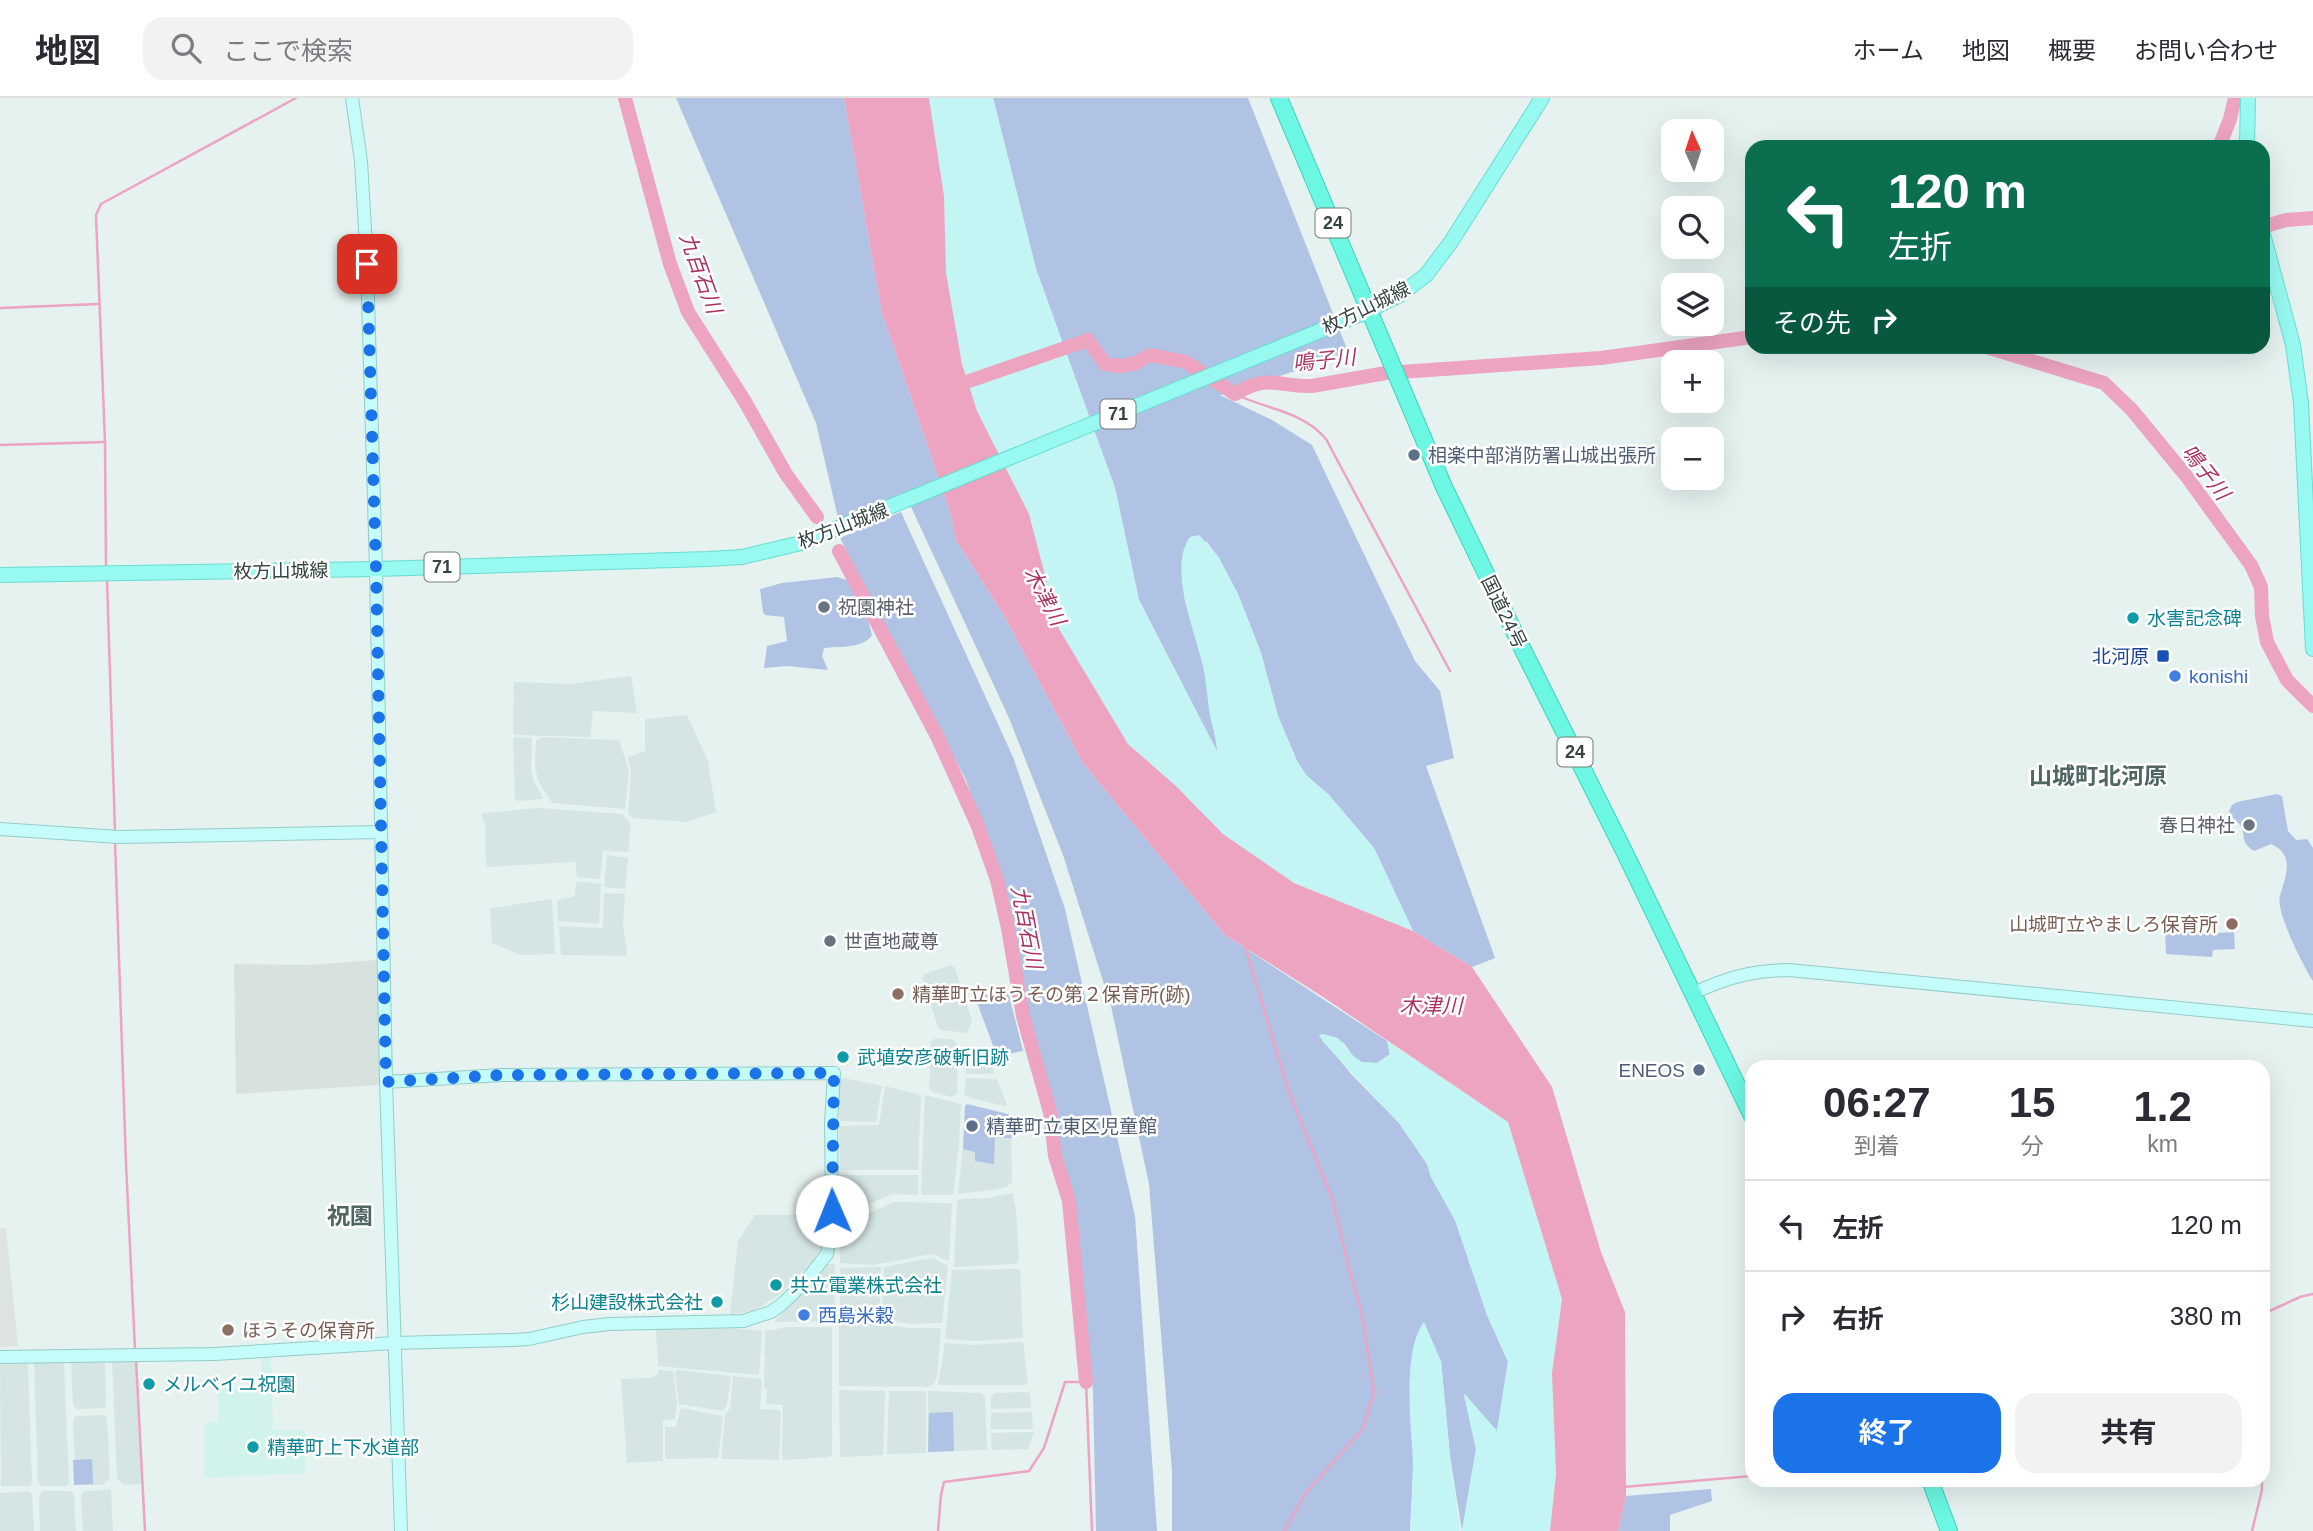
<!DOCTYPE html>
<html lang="ja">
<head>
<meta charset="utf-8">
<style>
	:root { --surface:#fff; --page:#f2f2f3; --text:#2b2b33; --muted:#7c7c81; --line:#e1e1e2; --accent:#1a73e8 }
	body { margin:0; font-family:Helvetica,"Noto Sans JP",sans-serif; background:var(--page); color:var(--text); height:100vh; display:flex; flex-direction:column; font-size:26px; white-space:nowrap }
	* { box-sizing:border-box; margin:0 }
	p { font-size:23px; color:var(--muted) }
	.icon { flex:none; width:38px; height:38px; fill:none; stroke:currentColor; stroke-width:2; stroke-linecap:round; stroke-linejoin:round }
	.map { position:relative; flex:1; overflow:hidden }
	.sheet { position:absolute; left:1745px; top:962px; width:525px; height:427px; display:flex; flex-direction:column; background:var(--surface); border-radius:21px; box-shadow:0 7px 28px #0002 }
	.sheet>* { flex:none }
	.guide { position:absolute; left:1745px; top:42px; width:525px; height:214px; border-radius:21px; box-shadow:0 7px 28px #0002; background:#0b6e4f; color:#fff; overflow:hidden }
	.needle { width:46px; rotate:357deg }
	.buttons { position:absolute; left:1661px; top:21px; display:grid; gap:14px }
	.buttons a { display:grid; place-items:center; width:63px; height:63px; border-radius:14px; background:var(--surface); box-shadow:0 7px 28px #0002; font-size:35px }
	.pin { position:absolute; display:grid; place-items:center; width:60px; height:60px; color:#fff; margin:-30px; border-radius:14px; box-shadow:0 4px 10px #0006 }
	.me { position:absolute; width:77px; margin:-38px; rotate:359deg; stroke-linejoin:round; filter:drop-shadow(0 0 5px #0008) }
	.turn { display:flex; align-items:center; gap:24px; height:147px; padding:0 28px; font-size:32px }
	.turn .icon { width:91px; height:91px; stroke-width:2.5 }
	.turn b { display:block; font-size:49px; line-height:60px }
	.then { display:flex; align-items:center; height:66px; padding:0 28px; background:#0003; gap:14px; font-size:26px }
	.eta { display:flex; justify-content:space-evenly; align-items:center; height:119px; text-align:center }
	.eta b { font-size:42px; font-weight:700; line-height:49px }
	.primary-button { display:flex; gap:14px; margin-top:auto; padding:14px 28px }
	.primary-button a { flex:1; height:80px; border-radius:21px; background:var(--accent); color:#fff; font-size:28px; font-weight:700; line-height:80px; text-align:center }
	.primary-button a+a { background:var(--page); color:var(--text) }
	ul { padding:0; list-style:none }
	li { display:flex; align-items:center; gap:21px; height:91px; padding:0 28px; border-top:2px solid var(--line) }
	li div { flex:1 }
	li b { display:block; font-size:26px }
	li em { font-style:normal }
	header { display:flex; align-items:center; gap:42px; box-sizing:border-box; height:98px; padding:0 35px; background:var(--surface); border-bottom:2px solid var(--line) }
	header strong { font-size:33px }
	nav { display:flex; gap:38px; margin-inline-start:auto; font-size:24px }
	.search { width:490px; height:63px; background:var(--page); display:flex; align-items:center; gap:18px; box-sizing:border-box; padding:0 24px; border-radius:21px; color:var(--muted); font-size:26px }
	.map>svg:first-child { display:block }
</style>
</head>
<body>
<header>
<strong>地図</strong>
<div class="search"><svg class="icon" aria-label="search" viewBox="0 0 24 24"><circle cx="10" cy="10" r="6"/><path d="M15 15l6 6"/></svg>ここで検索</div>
<nav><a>ホーム</a><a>地図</a><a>概要</a><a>お問い合わせ</a></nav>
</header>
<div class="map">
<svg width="2313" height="1433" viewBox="0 0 2313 1433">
	<rect width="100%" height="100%" fill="#e5f2f0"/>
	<g fill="#d4e5e3">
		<path d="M631 578 637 615 593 613 590 639 515 637 513 634 514 584 570 586Z"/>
		<path d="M687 617 708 663 716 714 687 724 632 720 628 715 631 676 628 659 645 653V621Z"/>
		<path d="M516 639 532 640 531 671 534 684 543 700 542 701 518 703 515 700 513 641Z"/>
		<path d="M543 639 619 642 629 674 625 711 552 705 538 682 535 668 536 643Z"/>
		<path d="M539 710 622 716 631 726 628 754 603 753 600 781 577 779 575 764 488 769 486 766 485 725 481 717 484 715Z"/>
		<path d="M607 757 628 760 625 791 604 789Z"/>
		<path d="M576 783 601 786 599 826 558 823 557 802 575 798Z"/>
		<path d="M604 795 625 796 623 826 627 855 625 858 561 857 559 828 603 830Z"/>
		<path d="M552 801 555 856 520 857 492 845 490 812 492 810Z"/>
		<path d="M951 867 955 870 972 923 967 935 942 932 938 929 922 879 924 876Z"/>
		<path d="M936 940 954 942 958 947 957 995 952 999 933 994 929 990 931 944Z"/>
		<path d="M966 959H986L995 976H966Z"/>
		<path d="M839 979 882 988 876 1024 841 1023 839 1020Z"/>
		<path d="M966 980 997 981 1007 1007 1005 1008 967 999 964 996Z"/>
		<path d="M885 988 921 997 918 1072H840L839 1028 879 1027Z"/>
		<path d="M925 997 961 1006 959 1047 953 1096 950 1097H922L921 1095Z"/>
		<path d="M1011 1020 1012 1084 1006 1089 993 1092 958 1096 963 1050Z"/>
		<path d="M839 1077H918V1095L917 1097 892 1096 863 1109 839 1108Z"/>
		<path d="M1012 1095 1016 1111 1019 1162 1016 1166 954 1169 957 1103 959 1101 988 1100Z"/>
		<path d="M893 1104 950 1105 952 1107 949 1163 932 1156 873 1167 840 1165 839 1121 843 1115H870Z"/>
		<path d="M755 1117H824L823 1144 813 1164 778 1198 753 1213 730 1216 738 1143Z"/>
		<path d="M930 1160 935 1161 948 1168 942 1225 909 1226 882 1221 884 1169Z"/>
		<path d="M827 1166H835L834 1223 774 1224Z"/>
		<path d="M881 1169 880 1218 878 1220 840 1218V1170Z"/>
		<path d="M1020 1171 1023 1240 974 1243 945 1241 952 1172Z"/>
		<path d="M839 1221H854L908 1230H941L937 1279 933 1286 929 1289 839 1288Z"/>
		<path d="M723 1229 762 1233 759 1277 658 1268 656 1232 661 1230Z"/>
		<path d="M788 1229H830L832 1232V1356L829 1359 784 1362 782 1360 783 1307 766 1306 767 1291H764L765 1233Z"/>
		<path d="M1023 1244 1028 1284 1026 1287H938L945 1245 973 1247Z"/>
		<path d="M61 1262 64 1266 69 1385 66 1388H42L38 1385 34 1266 37 1263Z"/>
		<path d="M74 1262 105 1263 106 1307 105 1310 77 1311 73 1307 71 1265Z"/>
		<path d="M112 1262 136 1263 142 1386 124 1387 117 1380Z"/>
		<path d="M23 1263 28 1267 32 1385 30 1388H1L0 1264Z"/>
		<path d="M658 1272 673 1273 677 1303 675 1321 663 1322V1363L627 1365 621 1281 651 1280 658 1276Z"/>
		<path d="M678 1272 731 1278 727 1306 723 1313 679 1306 675 1274Z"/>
		<path d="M733 1278 762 1281 760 1311 778 1312 781 1315 779 1362 721 1361 725 1317 730 1310Z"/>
		<path d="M839 1292 885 1293 883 1357 843 1359 840 1357Z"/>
		<path d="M889 1293H926V1355L887 1356Z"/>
		<path d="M928 1293 981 1295 985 1299 987 1352 928 1354Z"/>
		<path d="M1026 1294 1030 1296 1031 1310 991 1311V1299L995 1295Z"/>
		<path d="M681 1310 723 1318 718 1360 665 1361V1329H676Z"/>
		<path d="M1032 1314 1033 1331H991V1315Z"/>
		<path d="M104 1317 107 1319 110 1380 103 1387H78L76 1385 73 1321 76 1318Z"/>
		<path d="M1034 1334 1028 1351 992 1352 991 1335Z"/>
		<path d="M111 1392 113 1433H83L81 1396 84 1393Z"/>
		<path d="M29 1393 32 1396 34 1433H0V1395Z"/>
		<path d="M43 1393H70L74 1397 76 1433H40L39 1397Z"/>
	</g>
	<path fill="#d1f3eb" d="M261 1259H271L273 1332H305V1375L204 1380V1325L219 1324 218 1291 261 1290Z"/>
	<path fill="#d7e1de" d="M377 862 381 984 378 987 236 996 234 866 309 867Z"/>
	<g fill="#b0c3e4">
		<path d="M676 0H844L882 215 950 413 956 442 1003 516 1083 665 1225 837 1387 943 1390 956 1377 965 1362 964 1353 958 1344 945 1319 937 1352 977 1399 1025 1427 1066 1431 1079 1455 1122 1487 1217 1508 1264 1497 1333 1464 1297 1476 1351 1462 1433 1450 1358 1441 1263 1413 1370 1410 1433H1172V1373L1149 1086 1111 908 1063 757 1009 620 905 396 839 424 816 325Z"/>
		<path d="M993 0H1248L1349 256 1220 297 1272 322 1312 347 1415 563 1440 593 1454 660 1426 668 1495 860 1472 869 1413 833 1374 750 1329 697 1306 677 1297 663 1278 618 1261 555 1238 496 1219 460 1206 443 1182 483 1185 503 1203 565 1219 657 1139 502 1115 390 1036 171Z"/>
		<path d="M901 414 1013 659 1065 811 1135 1118 1157 1433H1096L1093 1294 1075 1116 1058 1056 1050 1005 1021 889 1009 820 999 779 966 682 840 440Z"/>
		<path d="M838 479C840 480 848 482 850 483 858 490 870 526 872 537 863 551 840 548 824 550L822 558 828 572 787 568 764 570 767 548 787 543 784 519 765 517 763 514 760 491 782 485Z"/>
		<path d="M2277 696 2282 698 2288 733 2296 742 2307 741 2313 750V883C2304 869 2275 813 2280 798 2283 786 2289 773 2286 761 2284 754 2278 749 2271 746L2254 753C2239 743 2247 739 2240 727 2236 721 2231 721 2229 713L2232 707 2237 704Z"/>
		<path d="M2199 829 2201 836 2234 834 2235 851 2213 852 2212 859 2166 856 2165 831Z"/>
		<path d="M1008 893 1023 953 997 958 975 899Z"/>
		<path d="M967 1006 1008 1016 1012 1023V1040H995L994 1066 975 1063V1054L963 1051 965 1008Z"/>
		<path d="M953 1314 954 1353 928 1354 929 1315Z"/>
		<path d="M92 1361 93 1386 74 1387 73 1362Z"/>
		<path d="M1711 1391 1712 1403 1670 1417V1433H1618L1626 1398Z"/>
	</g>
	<g fill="#c2f5f4">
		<path d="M929 0H993L1036 171 1115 390 1139 502 1217 654C1217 641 1211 626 1209 612 1207 596 1206 580 1202 564 1194 531 1168 469 1190 439L1199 437 1219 460 1238 496 1261 555 1278 618 1297 663 1306 677 1329 697 1374 750 1413 833 1294 785 1223 736 1177 689 1128 646 1059 531 1029 416 977 313 962 266 946 175 944 98Z"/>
		<path d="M1323 936 1338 940 1353 958 1362 964 1377 965 1390 956 1387 943 1508 1024 1562 1201 1552 1275 1556 1376 1550 1433H1462L1476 1351 1464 1295 1497 1333 1508 1264 1487 1217 1455 1122 1431 1079 1427 1066 1399 1025 1323 944 1319 937Z"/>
		<path d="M1424 1224 1441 1263 1450 1358 1460 1433H1410C1411 1411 1413 1390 1413 1368 1412 1331 1401 1254 1424 1224Z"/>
	</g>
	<path fill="#dde3e2" d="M6 1130 18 1248 0 1249V1131Z"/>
	<path fill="#eca4c1" d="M844 0H929L944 98 946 175 962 266 977 313 1029 416 1059 531 1128 646 1177 689 1223 736 1294 785 1413 833 1472 869 1552 989 1601 1154 1625 1214 1626 1398 1618 1433H1550L1556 1376 1552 1275 1562 1201 1508 1024 1323 899 1225 837 1083 665 1003 516 956 442 950 413 882 215Z"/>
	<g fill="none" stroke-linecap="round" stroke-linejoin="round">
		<g stroke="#eca4c1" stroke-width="2.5">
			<path d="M0 210 98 206"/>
			<path d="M1235 296C1265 311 1303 313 1326 341L1450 573"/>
			<path d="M0 347 105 344"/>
			<path d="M106 472 105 344 96 117 101 106 296 0"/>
			<path d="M107 482 115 734"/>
			<path d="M115 744 126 1066 135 1251"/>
			<path d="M1245 848 1288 991 1333 1103 1349 1171 1362 1216 1374 1295 1362 1332 1305 1396 1284 1433"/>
			<path d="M2263 1216 2300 1199 2313 1196"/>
			<path d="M136 1262 145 1433"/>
			<path d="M1623 1389 1752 1378"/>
			<path d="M938 1433 941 1397 944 1384 1029 1373 1044 1350 1065 1284H1086L1092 1433"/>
			<path d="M2252 1433 2262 1392V1382"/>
		</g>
		<g stroke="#eca4c1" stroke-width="14">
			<path d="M625 0 670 166 688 214 744 302 786 376 817 419"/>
			<path d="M2219 49 2230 21 2235 0"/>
			<path d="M2269 127 2286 122 2313 120"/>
			<path d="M1983 248 2104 285 2132 312 2187 379 2251 467 2261 489 2262 518 2267 544 2287 582 2313 608"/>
			<path d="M952 289 1088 242 1105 266C1116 268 1125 269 1135 265 1142 263 1144 259 1151 257L1186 264 1235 296C1270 275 1277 289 1312 288L1386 275 1601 260 1752 239"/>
			<path d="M839 453 938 640 977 726 997 782 1008 830 1023 918 1050 1014 1055 1058 1069 1103 1086 1284"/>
		</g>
		<g stroke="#94cdc8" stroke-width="14">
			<g id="secondary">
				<path d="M352 0 361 63 367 166 376 471 386 984 401 1433"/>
				<path d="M0 731 119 739 381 734"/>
				<path d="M1692 896C1725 880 1753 872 1789 872L2313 923"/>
				<path d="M0 1259 214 1256 394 1245 513 1242 529 1241 583 1229 610 1226 743 1223 771 1214 781 1207 805 1184 827 1156 832 1113 831 1025 834 975 501 977 386 984"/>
			</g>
		</g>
		<g stroke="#68ddd0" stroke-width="16">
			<g id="primary">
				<path d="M2247 49 2248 0"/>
				<path d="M2263 136 2293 247 2301 305 2313 551"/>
				<path d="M0 477 376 471 708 461 742 459 801 445 1361 216 1400 197 1426 177 1451 144 1542 0"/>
			</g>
		</g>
		<g stroke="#3cd5ba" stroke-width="18">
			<g id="highway">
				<path d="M1279 0 1444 389 1525 556 1625 755 1752 1018"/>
				<path d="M1930 1382 1949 1433"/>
			</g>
		</g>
		<use href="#secondary" stroke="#c5fcf9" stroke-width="12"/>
		<use href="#primary" stroke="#97f9f0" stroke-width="14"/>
		<use href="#highway" stroke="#6bf7e2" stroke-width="16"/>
	</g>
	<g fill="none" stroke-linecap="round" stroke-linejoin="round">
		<path stroke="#1a73e8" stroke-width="12" stroke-dasharray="0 21.6" d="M367 166 376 471 386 984 501 977 834 975 832 1113"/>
	</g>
	<g fill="#5c6f8a" stroke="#fff" stroke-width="2.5">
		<circle cx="1414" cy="357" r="7"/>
		<circle cx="1699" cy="972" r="7"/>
		<circle cx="972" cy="1028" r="7"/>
	</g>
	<g fill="#6b7280" stroke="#fff" stroke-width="2.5">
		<circle cx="824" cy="509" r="7"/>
		<circle cx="2249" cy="727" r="7"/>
		<circle cx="830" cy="843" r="7"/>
	</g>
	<g fill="#0f9aa8" stroke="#fff" stroke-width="2.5">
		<circle cx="2133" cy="520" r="7"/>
		<circle cx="843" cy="959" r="7"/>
		<circle cx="776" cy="1187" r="7"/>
		<circle cx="717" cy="1204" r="7"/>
		<circle cx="149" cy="1286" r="7"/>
		<circle cx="253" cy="1349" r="7"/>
	</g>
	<rect fill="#1a4fb4" stroke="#fff" stroke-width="2.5" x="2156" y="551" width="14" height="14" rx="3.5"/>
	<g fill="#3f7fe0" stroke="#fff" stroke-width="2.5">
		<circle cx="2175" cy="578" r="7"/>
		<circle cx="804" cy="1217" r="7"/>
	</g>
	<g fill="#8d6e63" stroke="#fff" stroke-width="2.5">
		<circle cx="2232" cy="826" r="7"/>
		<circle cx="898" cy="896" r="7"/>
		<circle cx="228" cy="1232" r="7"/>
	</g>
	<g text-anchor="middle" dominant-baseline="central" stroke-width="5" stroke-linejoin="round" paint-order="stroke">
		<g fill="#fff" stroke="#727c7a" stroke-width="2">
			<rect x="1315.5" y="110.5" width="35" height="29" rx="5"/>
			<rect x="1100.5" y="301.5" width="35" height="29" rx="5"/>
			<rect x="424.5" y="454.5" width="35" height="29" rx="5"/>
			<rect x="1557.5" y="639.5" width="35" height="29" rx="5"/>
		</g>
		<g font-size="18" font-weight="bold" fill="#354441">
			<text x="1333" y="125">24</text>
			<text x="1118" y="316">71</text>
			<text x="442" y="469">71</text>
			<text x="1575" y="654">24</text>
		</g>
		<g font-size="19" fill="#354441" stroke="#fff">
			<text transform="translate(1366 210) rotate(-26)">枚方山城線</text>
			<text transform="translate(843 428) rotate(-21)">枚方山城線</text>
			<text transform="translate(281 473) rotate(-1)">枚方山城線</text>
			<text transform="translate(1504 514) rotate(64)">国道24号</text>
		</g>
		<g font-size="19" fill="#4e5e75" stroke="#fff" text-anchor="start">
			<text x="1428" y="357">相楽中部消防署山城出張所</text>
			<text x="1685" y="972" text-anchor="end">ENEOS</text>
			<text x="986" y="1028">精華町立東区児童館</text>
		</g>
		<g font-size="19" fill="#5b616d" stroke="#fff" text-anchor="start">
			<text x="838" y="509">祝園神社</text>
			<text x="2235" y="727" text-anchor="end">春日神社</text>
			<text x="844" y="843">世直地蔵尊</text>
		</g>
		<g font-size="19" fill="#0d838f" stroke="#fff" text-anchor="start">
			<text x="2147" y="520">水害記念碑</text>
			<text x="857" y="959">武埴安彦破斬旧跡</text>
			<text x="790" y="1187">共立電業株式会社</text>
			<text x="703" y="1204" text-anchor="end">杉山建設株式会社</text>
			<text x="163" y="1286">メルベイユ祝園</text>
			<text x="267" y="1349">精華町上下水道部</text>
		</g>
		<g font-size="19" fill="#164399" stroke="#fff" text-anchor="end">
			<text x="2149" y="558">北河原</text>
		</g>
		<g font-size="19" fill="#366cbe" stroke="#fff" text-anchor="start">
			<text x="2189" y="578">konishi</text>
			<text x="818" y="1217">西島米穀</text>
		</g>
		<g font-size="19" fill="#785e54" stroke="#fff" text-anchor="start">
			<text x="2218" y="826" text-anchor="end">山城町立やましろ保育所</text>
			<text x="912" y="896">精華町立ほうその第２保育所(跡)</text>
			<text x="242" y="1232">ほうその保育所</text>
		</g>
		<g font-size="21" font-style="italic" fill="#aa3462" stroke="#fff">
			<text transform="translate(701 175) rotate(70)">九百石川</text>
			<text transform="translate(1324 262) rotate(-6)">鳴子川</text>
			<text transform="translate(2206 374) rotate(52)">鳴子川</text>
			<text transform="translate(1045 498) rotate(62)">木津川</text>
			<text transform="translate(1027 829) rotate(79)">九百石川</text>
			<text x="1431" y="907">木津川</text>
		</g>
		<g font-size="23" font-weight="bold" fill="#4d6661" stroke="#fff">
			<text x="2098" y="678">山城町北河原</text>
			<text x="350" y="1118">祝園</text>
		</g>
	</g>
</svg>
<div class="buttons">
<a><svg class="needle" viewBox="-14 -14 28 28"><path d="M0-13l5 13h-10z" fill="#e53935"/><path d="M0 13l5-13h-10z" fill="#7c7c81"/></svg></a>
<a><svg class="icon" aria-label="search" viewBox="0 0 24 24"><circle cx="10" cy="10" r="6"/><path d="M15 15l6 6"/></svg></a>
<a><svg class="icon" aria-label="layers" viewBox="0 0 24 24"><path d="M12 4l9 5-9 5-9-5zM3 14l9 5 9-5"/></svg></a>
<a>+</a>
<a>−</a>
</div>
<div class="pin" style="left:367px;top:166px;background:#d93025"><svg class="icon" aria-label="arrive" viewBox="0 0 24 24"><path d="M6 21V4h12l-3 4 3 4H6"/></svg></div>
<svg class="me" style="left:832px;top:1113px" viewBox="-20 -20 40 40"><circle r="19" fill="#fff"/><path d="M0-13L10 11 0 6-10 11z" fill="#1a73e8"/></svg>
<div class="guide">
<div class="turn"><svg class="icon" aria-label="left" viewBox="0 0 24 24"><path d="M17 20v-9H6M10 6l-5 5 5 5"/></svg><div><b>120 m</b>左折</div></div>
<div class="then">その先<svg class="icon" aria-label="right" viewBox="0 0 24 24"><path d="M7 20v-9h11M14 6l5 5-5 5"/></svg></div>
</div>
<section class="sheet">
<div class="eta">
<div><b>06:27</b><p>到着</p></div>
<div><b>15</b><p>分</p></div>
<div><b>1.2</b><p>km</p></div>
</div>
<ul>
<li><svg class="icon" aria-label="left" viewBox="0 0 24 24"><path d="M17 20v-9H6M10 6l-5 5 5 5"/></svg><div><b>左折</b></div><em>120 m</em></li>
<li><svg class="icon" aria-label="right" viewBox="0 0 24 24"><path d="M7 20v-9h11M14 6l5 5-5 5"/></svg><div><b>右折</b></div><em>380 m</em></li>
</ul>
<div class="primary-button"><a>終了</a><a>共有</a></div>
</section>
</div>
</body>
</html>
